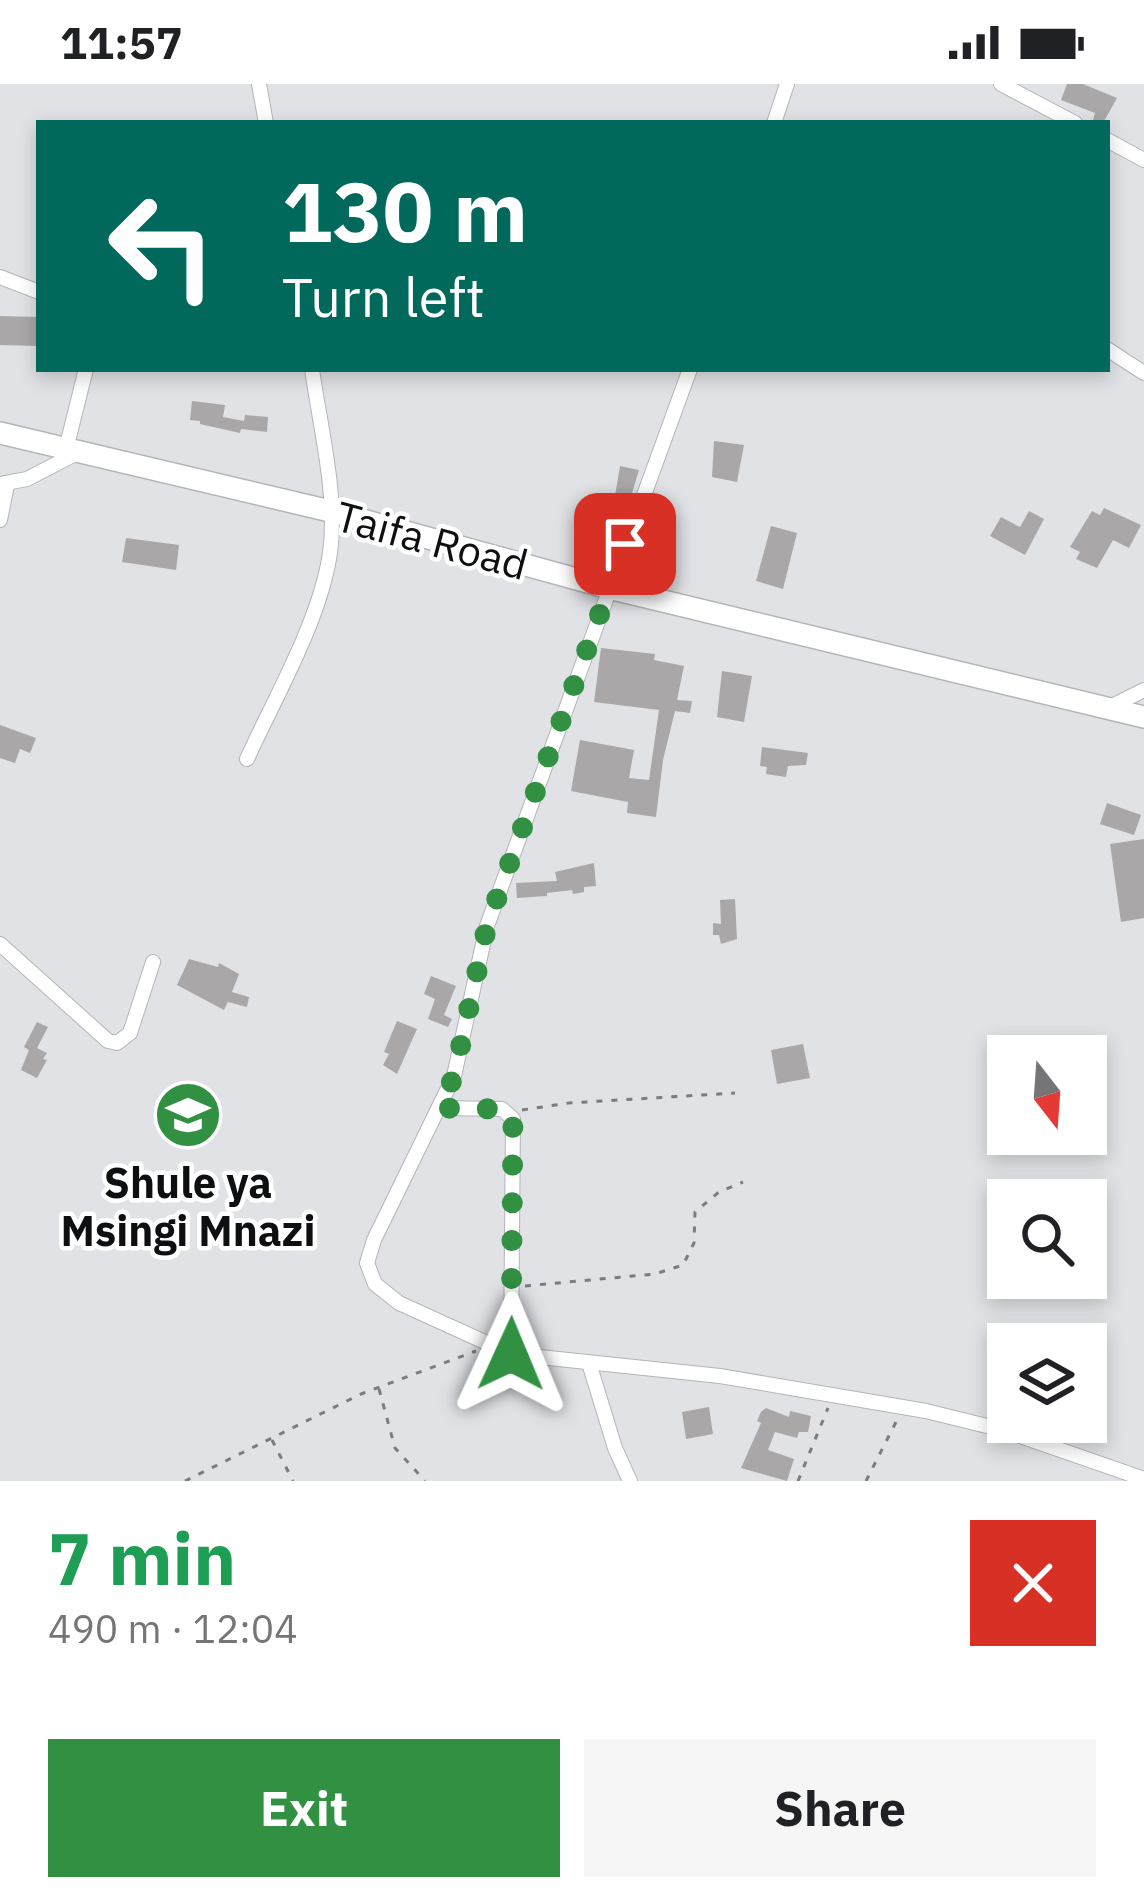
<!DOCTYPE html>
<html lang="en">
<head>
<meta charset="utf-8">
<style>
	:root { --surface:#fff; --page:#f6f6f6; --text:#202124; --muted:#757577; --accent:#329043 }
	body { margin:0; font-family:"IBM Plex Sans",sans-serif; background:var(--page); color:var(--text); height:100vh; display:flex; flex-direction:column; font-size:45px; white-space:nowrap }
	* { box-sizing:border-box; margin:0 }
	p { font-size:39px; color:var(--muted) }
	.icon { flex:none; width:66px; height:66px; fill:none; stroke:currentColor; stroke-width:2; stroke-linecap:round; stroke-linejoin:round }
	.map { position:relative; height:1397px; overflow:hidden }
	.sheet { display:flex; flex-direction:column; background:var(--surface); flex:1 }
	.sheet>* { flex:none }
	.banner { position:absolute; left:36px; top:36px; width:1074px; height:252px; border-radius:0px; box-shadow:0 6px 18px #0003; background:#00695c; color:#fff; overflow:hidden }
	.needle { width:78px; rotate:163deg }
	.controls { position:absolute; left:987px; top:951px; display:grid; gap:24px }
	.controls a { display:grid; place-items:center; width:120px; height:120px; border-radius:0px; background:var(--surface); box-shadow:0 6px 18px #0003; font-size:60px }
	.pin { position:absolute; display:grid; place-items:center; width:102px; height:102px; color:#fff; margin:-51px; border-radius:24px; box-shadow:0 6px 18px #0006 }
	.me { position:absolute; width:132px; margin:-66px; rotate:1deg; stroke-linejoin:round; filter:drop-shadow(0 0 9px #0008) }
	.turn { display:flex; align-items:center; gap:42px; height:252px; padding:0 48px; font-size:54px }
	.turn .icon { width:156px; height:156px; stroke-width:2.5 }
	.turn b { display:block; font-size:84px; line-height:102px }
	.round { display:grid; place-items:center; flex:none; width:126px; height:126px; border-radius:0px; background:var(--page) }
	.head { display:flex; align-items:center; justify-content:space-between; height:204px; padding:0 48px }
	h1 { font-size:72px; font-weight:700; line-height:90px; color:#1e9e55 }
	.primary-button { display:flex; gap:24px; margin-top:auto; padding:24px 48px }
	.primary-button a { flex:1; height:138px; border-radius:0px; background:var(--accent); color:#fff; font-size:48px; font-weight:700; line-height:138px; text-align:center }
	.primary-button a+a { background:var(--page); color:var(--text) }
	.status { display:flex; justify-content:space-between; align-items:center; height:84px; padding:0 60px; background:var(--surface); direction:ltr }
	.status svg { height:33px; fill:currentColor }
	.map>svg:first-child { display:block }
</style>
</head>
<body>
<div class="status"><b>11:57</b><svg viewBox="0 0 49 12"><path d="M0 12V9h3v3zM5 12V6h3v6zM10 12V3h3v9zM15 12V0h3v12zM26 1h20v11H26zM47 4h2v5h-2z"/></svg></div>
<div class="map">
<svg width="1144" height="1397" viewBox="0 0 1144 1397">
	<rect width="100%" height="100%" fill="#e0e2e5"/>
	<g fill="#aaa7a8">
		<path d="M1067 0H1083L1117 14 1103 39H1092L1095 29 1061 16Z"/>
		<path d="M0 232 39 233V262L0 261Z"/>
		<path d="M192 317 225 321 223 333 244 337 245 331 268 333 267 348 241 345 240 349 200 340V337L190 336Z"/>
		<path d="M714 357 744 361 737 398 712 393Z"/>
		<path d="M620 382 639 386 626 429 613 424Z"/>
		<path d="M1104 424 1141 441 1129 464 1113 456 1097 484 1076 475 1080 468 1070 463 1092 427 1100 431Z"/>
		<path d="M1029 427 1044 435 1025 471 990 452 1001 433 1020 443Z"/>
		<path d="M771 442 797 449 783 505 756 497Z"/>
		<path d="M126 454 179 461 176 486 122 478Z"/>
		<path d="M601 564 655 570 654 576 684 582 677 616 692 617 690 629 675 627 663 676 656 733 627 729 628 718 571 707 580 656 634 666 629 694 649 696 659 626 594 618Z"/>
		<path d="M722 587 752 592 744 638 717 633Z"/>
		<path d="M0 641 36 654 30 669 20 665 15 679 0 674Z"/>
		<path d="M762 663 808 669 806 681 788 682 786 693 766 690 767 683 760 682Z"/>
		<path d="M1107 719 1141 731 1134 751 1100 740Z"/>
		<path d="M1144 755V834L1121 838 1110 760Z"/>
		<path d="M594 779 596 802 584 803V808L573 810 572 806 547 809V812L517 814 516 799 557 797 555 788Z"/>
		<path d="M735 815 737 855 721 860 719 851H713V839L721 840 720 816Z"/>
		<path d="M189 875 218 883 219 879 239 890 232 908 249 913 247 923 228 918 224 926 177 901Z"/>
		<path d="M431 892 456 902 444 931 452 935 448 943 428 935 435 915 424 910Z"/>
		<path d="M397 937 417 945 397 990 383 981 389 970 384 968Z"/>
		<path d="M37 938 48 943 37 964 47 969 43 975 47 976 37 994 21 986 29 966 24 963Z"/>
		<path d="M803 960 810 994 777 1000 771 966Z"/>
		<path d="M709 1323 713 1350 686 1355 682 1328Z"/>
		<path d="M766 1324 789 1333 790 1327 811 1332 808 1348H799L797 1354 775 1348 768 1366 794 1375 787 1397 741 1384 761 1339 757 1337 761 1328Z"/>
	</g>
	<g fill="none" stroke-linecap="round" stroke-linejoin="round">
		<g stroke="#b3b5b8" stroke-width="16">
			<g id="minor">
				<path d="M259 0 266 39"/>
				<path d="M1001 0 1075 39"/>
				<path d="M774 39 787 0"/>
				<path d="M1107 56 1144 76"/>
				<path d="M0 193 39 208"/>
				<path d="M1107 265 1144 289"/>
				<path d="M690 285 487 842 454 992 374 1156 367 1179 375 1200 399 1219 511 1270 720 1292 926 1327 1003 1346 1144 1395"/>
				<path d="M66 365 86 285"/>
				<path d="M0 400 27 395 79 368"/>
				<path d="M0 436 7 401"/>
				<path d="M1110 623 1144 606"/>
				<path d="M247 675C275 613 320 537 330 469 338 411 320 343 312 285"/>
				<path d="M0 860 108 957 117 959 130 949 153 878"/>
				<path d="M439 1024 502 1025 513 1035 511 1270"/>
				<path d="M589 1279 615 1364 630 1397"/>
			</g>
		</g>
		<g stroke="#b3b5b8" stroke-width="24">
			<path id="trunk" d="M0 349 330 427 609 504 1144 633"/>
		</g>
		<g stroke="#7a7c7e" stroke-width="3" stroke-dasharray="6 9" stroke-linecap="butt">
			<path d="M522 1026 569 1019 735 1009"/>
			<path d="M525 1202 655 1190 683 1181 694 1159 695 1128 719 1108 743 1098"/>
			<path d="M379 1305 395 1364 425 1397"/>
			<path d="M272 1356 293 1397"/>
			<path d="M185 1397 361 1310 476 1267"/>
			<path d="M798 1397 828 1324"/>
			<path d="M866 1397 897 1336"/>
		</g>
		<use href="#minor" stroke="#fff" stroke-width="14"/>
		<use href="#trunk" stroke="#fff" stroke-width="21"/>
	</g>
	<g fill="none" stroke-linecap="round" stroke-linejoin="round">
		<path stroke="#329043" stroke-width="21" stroke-dasharray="0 37.8" d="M511 1270 513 1035 502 1025 440 1024 454 992 487 842 625 460"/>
	</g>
	<defs>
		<g id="school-disc" transform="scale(3.45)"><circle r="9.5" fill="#329043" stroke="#fff"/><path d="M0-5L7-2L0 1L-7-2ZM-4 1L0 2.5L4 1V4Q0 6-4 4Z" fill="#fff"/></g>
	</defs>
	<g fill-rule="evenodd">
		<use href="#school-disc" x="188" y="1031"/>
	</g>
	<g text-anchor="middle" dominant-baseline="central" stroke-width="9" stroke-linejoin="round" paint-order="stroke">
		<g font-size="42" fill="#0e0f10" stroke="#fff">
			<text transform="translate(432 456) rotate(15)">Taifa Road</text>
		</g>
		<g font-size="42" font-weight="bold" fill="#0e0f10" stroke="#fff">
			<text x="188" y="1098">Shule ya<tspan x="188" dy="48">Msingi Mnazi</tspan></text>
		</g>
	</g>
</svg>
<div class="controls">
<a><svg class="needle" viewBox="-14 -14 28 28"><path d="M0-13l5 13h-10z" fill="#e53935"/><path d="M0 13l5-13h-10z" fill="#757577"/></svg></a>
<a><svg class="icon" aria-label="search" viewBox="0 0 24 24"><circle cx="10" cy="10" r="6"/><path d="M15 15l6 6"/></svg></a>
<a><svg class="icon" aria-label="layers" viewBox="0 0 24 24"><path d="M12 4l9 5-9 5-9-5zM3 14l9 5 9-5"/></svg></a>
</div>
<div class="pin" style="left:625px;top:460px;background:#d93025"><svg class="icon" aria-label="arrive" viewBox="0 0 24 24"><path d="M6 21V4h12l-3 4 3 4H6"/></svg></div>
<svg class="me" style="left:511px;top:1270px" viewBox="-20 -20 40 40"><path d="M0-17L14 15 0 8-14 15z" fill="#329043" stroke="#fff" stroke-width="4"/></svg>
<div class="banner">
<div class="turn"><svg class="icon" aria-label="left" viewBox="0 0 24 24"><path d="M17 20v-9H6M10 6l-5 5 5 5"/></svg><div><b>130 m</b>Turn left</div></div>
</div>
</div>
<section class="sheet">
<div class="head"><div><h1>7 min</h1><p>490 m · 12:04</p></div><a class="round" style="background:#d93025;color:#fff"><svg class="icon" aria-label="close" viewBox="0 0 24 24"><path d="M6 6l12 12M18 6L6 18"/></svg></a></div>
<div class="primary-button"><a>Exit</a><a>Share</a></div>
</section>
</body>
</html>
